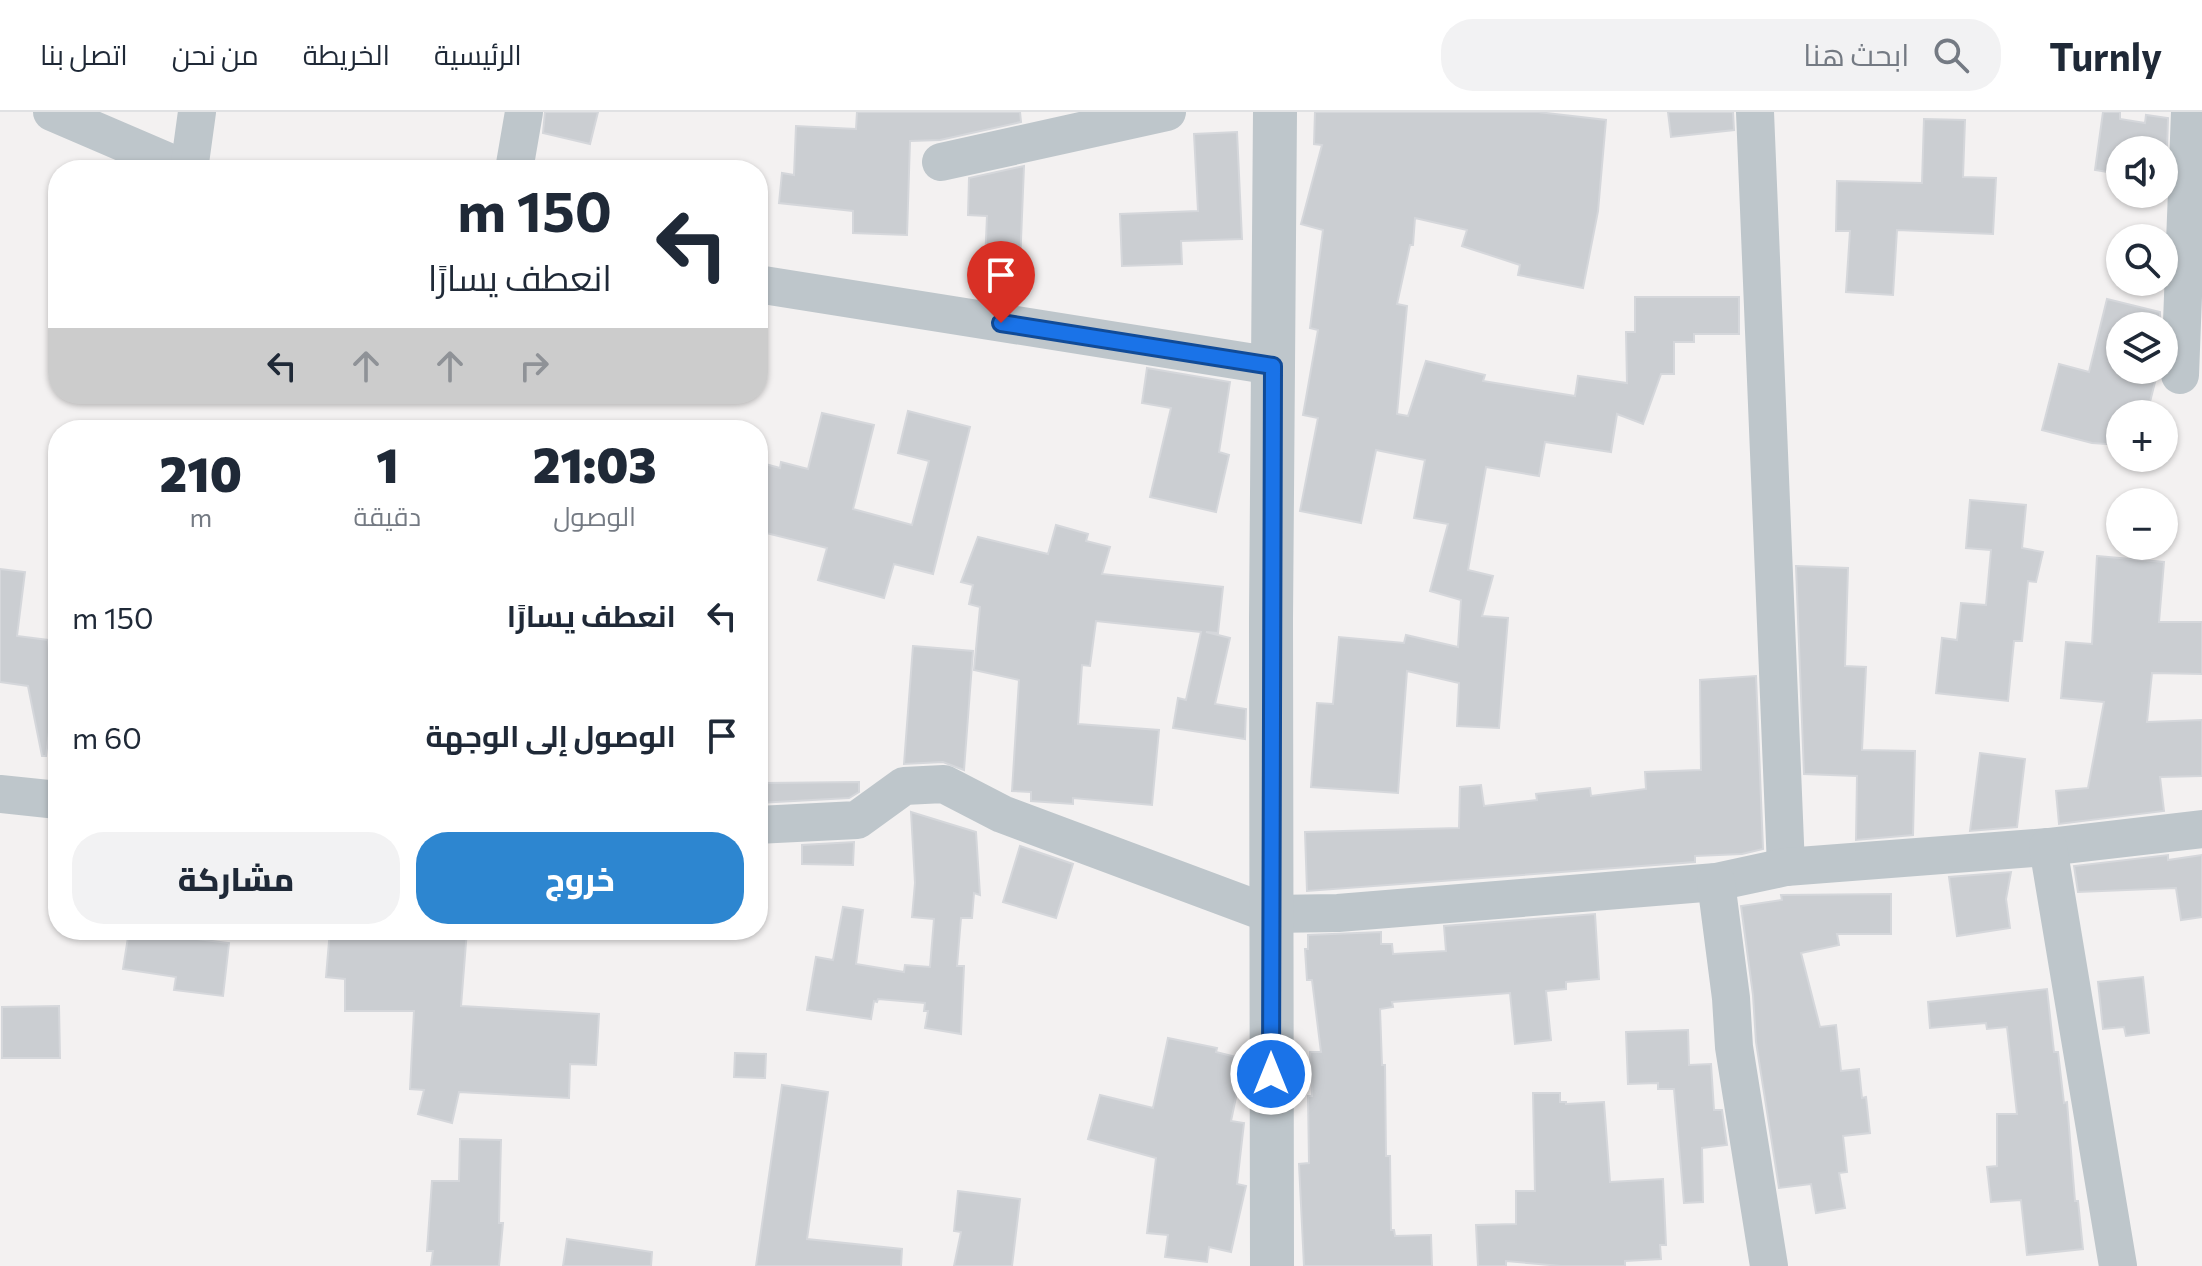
<!DOCTYPE html>
<html lang="ar">
<head>
<meta charset="utf-8">
<style>
	:root { --surface:#fff; --page:#f2f2f3; --text:#1f2937; --muted:#747a83; --line:#e0e1e3; --accent:#2d86d0 }
	body { margin:0; font-family:Commissioner,Cairo,sans-serif; background:var(--page); color:var(--text); direction:rtl; height:100vh; display:flex; flex-direction:column; font-size:30px; white-space:nowrap }
	* { box-sizing:border-box; margin:0 }
	p { font-size:26px; color:var(--muted) }
	.icon { flex:none; width:44px; height:44px; fill:none; stroke:currentColor; stroke-width:2; stroke-linecap:round; stroke-linejoin:round }
	.map { position:relative; flex:1; overflow:hidden; direction:ltr }
	.details { position:absolute; left:48px; top:308px; width:720px; height:520px; display:flex; flex-direction:column; background:var(--surface); border-radius:32px; box-shadow:0 2px 6px #0004; direction:rtl }
	.details>* { flex:none }
	.banner { position:absolute; left:48px; top:48px; width:720px; height:244px; border-radius:32px; box-shadow:0 2px 6px #0004; direction:rtl; background:#fff; color:var(--text); overflow:hidden }
	.tools { position:absolute; left:2106px; top:24px; display:grid; gap:16px }
	.tools a { display:grid; place-items:center; width:72px; height:72px; border-radius:50%; background:var(--surface); box-shadow:0 2px 6px #0004; font-size:40px }
	.pin { position:absolute; display:grid; place-items:center; width:68px; height:68px; color:#fff; margin:-82px -34px; border-radius:50% 50% 50% 0; rotate:-45deg; box-shadow:0 0 8px #0007 }
	.pin .icon { rotate:45deg }
	.me { position:absolute; width:88px; margin:-44px; rotate:0deg; stroke-linejoin:round; filter:drop-shadow(0 0 6px #0008) }
	.turn { display:flex; align-items:center; gap:28px; height:168px; padding:0 24px; font-size:36px }
	.turn .icon { width:104px; height:104px; stroke-width:2.5 }
	.turn b { display:block; font-size:56px; line-height:68px }
	.lanes { display:flex; align-items:center; height:76px; padding:0 24px; background:#0003; justify-content:center; gap:40px; direction:ltr }
	.lanes .off { opacity:.35 }
	.eta { display:flex; justify-content:space-evenly; align-items:center; height:136px; text-align:center }
	.eta b { font-size:48px; font-weight:800; line-height:56px }
	.cta { display:flex; gap:16px; margin-top:auto; padding:16px 24px }
	.cta a { flex:1; height:92px; border-radius:32px; background:var(--accent); color:#fff; font-size:32px; font-weight:800; line-height:92px; text-align:center }
	.cta a+a { background:var(--page); color:var(--text) }
	ul { padding:0; list-style:none }
	li { display:flex; align-items:center; gap:24px; height:120px; padding:0 24px }
	li div { flex:1 }
	li b { display:block; font-size:30px }
	li em { font-style:normal }
	header { display:flex; align-items:center; gap:48px; box-sizing:border-box; height:112px; padding:0 40px; background:var(--surface); border-bottom:2px solid var(--line) }
	header strong { font-size:38px }
	nav { display:flex; gap:44px; margin-inline-start:auto; font-size:28px }
	.search { width:560px; height:72px; background:var(--page); display:flex; align-items:center; gap:20px; box-sizing:border-box; padding:0 28px; border-radius:32px; color:var(--muted); font-size:30px }
	.map>svg:first-child { display:block }
</style>
</head>
<body>
<header>
<strong>Turnly</strong>
<div class="search"><svg class="icon" aria-label="search" viewBox="0 0 24 24"><circle cx="10" cy="10" r="6"/><path d="M15 15l6 6"/></svg>ابحث هنا</div>
<nav><a>الرئيسية</a><a>الخريطة</a><a>من نحن</a><a>اتصل بنا</a></nav>
</header>
<div class="map">
<svg width="2202" height="1154" viewBox="0 0 2202 1154">
	<rect width="100%" height="100%" fill="#f3f1f1"/>
	<g fill="#cbced2" stroke="#d5d7db" stroke-width="2">
		<path d="M545 0H598L590 32 543 21Z"/>
		<path d="M857 0H1020L1021 10 940 28 910 29 907 123 853 121V99L779 91 782 61 794 63 796 14 856 17Z"/>
		<path d="M1315 0H1538L1606 8 1598 99 1583 176 1518 163 1520 153 1462 134 1467 118 1415 106 1413 133H1410L1397 192 1407 194 1397 302 1408 304 1426 249 1485 263 1483 269 1575 284 1578 264 1627 271 1626 220H1635V185H1739V222H1694V230H1674V262H1661L1643 312 1617 302 1611 340 1545 330 1539 364 1486 355 1468 458 1493 464 1482 504 1508 506 1499 616 1457 614 1459 571 1407 559 1398 681 1311 675 1317 591 1333 592 1339 525 1404 531 1406 523 1458 535 1461 488 1430 479 1448 412 1414 406 1425 348 1376 338 1361 411 1300 399 1318 306 1303 303 1318 218 1310 216 1323 118 1301 112 1322 33 1314 32Z"/>
		<path d="M1668 0H1733L1734 18 1671 25Z"/>
		<path d="M2103 0H2120V7L2145 11 2146 3 2168 6 2167 38H2120V62L2095 58Z"/>
		<path d="M1924 7 1965 8 1963 65 1996 66 1993 122 1897 118 1893 183 1846 180 1850 119H1836L1837 69 1922 71Z"/>
		<path d="M1237 20 1242 127 1181 129 1182 152 1122 154 1120 102 1198 99 1194 22Z"/>
		<path d="M1024 54 1020 153 985 151 987 104 968 103 969 66Z"/>
		<path d="M2107 187 2160 200V214H2120V258H2158L2147 302H2120V333L2092 331 2042 318 2059 252 2089 260Z"/>
		<path d="M1147 256 1230 270 1219 340 1229 343 1216 400 1150 385 1171 296 1142 291Z"/>
		<path d="M908 299 970 315 933 462 894 452 884 486 818 468 827 436 758 419V350L780 356 781 350 808 357 822 301 874 313 853 397 912 413 929 349 898 341Z"/>
		<path d="M1970 388 2026 393 2022 436 2043 440 2036 470 2028 469 2022 529H2014L2008 589 1936 581 1942 526 1957 528 1961 491 1986 493 1991 438 1966 436Z"/>
		<path d="M1056 413 1088 422 1086 429 1110 435 1102 462 1223 475 1218 521 1206 520 1230 526 1215 592 1246 597 1245 627 1173 616 1178 586 1186 588 1201 520 1096 509 1090 554 1082 553 1078 612 1159 618 1152 693 1073 686V692L1031 689V680L1012 679 1019 568 974 558 980 495 969 492 973 473 961 470 978 425 1048 442Z"/>
		<path d="M2097 444 2164 450 2159 510H2202V562L2152 561 2147 610 2202 608V664L2160 665 2164 699 2059 712 2056 679 2088 676 2104 590 2061 586 2066 530 2092 532Z"/>
		<path d="M1796 454 1848 456 1845 554 1866 555 1862 638 1915 639 1913 723 1856 728 1857 664 1804 662Z"/>
		<path d="M0 457 25 460 17 524 48 528 54 580 46 644H42L28 574 0 570Z"/>
		<path d="M913 534 973 539 964 658 943 650 904 652Z"/>
		<path d="M1756 564 1763 737 1742 742 1695 744V750L1307 779 1305 720 1459 716 1460 675 1481 673 1484 694 1537 688 1536 682 1590 676 1591 684 1646 677 1645 660 1701 658 1700 568Z"/>
		<path d="M1980 641 2025 647 2017 715 1970 719Z"/>
		<path d="M859 670V680L849 686 758 691V671Z"/>
		<path d="M911 700 976 720 980 783 974 781 972 806H961L957 854H964L961 922 925 916 928 899H924L925 891 878 887 877 890 874 889 871 907 807 898 816 845 833 848 843 795 863 798 856 852 904 860 905 853 930 855 934 807 912 805 915 771Z"/>
		<path d="M854 730 853 753 802 752V733Z"/>
		<path d="M1020 734 1073 752 1056 806 1003 790Z"/>
		<path d="M2168 743V748L2202 743V805L2181 808 2176 776 2078 780 2074 754Z"/>
		<path d="M2011 760 2006 787 2010 816 1957 824 1949 765Z"/>
		<path d="M1891 782V822H1837L1839 833 1801 841 1820 915 1836 913 1841 959 1859 957 1862 986 1866 985 1870 1021 1843 1024 1847 1060 1839 1061 1845 1096 1816 1101 1811 1072 1779 1076 1756 930 1753 883 1741 794 1782 788 1781 783Z"/>
		<path d="M1595 802 1599 867 1566 870V877L1546 879 1551 928 1515 932 1510 881 1392 890 1393 895 1380 897 1382 953H1385L1386 1044H1390L1391 1118H1394L1395 1124 1431 1123 1432 1154H1304L1299 1052 1309 1051 1308 984H1312L1310 940H1321L1312 868H1307L1305 837H1308V823L1381 820V832H1392L1393 842 1446 839 1444 814Z"/>
		<path d="M330 818H467L461 894 599 902 596 953 570 952 569 986 459 980 452 1011 418 1002 424 978 410 977 414 899H345V867L326 865Z"/>
		<path d="M129 819 180 827 181 825 229 831 223 884 174 878 176 865 123 857Z"/>
		<path d="M2143 865 2149 921 2126 924 2124 915 2103 917 2098 870Z"/>
		<path d="M2047 877 2054 940H2058L2064 991 2067 990 2075 1089H2078L2083 1137 2027 1143 2021 1088 1991 1090 1987 1055 1997 1054V1002H2017L2007 915 1987 917 1986 911 1930 916 1928 890Z"/>
		<path d="M59 894 60 946H2V895Z"/>
		<path d="M1688 918 1689 953 1711 952 1714 998H1722L1727 1033 1702 1036 1703 1090 1684 1091 1674 977H1658V971L1628 972 1626 920Z"/>
		<path d="M1168 926 1217 936 1216 940 1244 947 1231 1009 1244 1011 1237 1072 1246 1074 1231 1140 1209 1135 1207 1150 1165 1145 1168 1123 1147 1121 1156 1046 1088 1027 1100 983 1153 996Z"/>
		<path d="M735 941 766 942 765 966 734 965Z"/>
		<path d="M782 973 828 980 807 1127 902 1137 901 1154H756Z"/>
		<path d="M1533 981H1560V990H1566V992L1604 990 1610 1070 1663 1067 1666 1133H1660L1661 1147 1625 1149V1154H1561L1506 1149V1154H1478L1476 1113 1516 1112V1079H1535Z"/>
		<path d="M460 1027 501 1028 499 1111H503L499 1154H431L433 1139H427L432 1069H459Z"/>
		<path d="M958 1079 1020 1087 1012 1154H954L961 1120 954 1119Z"/>
		<path d="M567 1127 652 1140 651 1154H563Z"/>
	</g>
	<g fill="none" stroke-linecap="round" stroke-linejoin="round">
		<g stroke="#bec6cb" stroke-width="38">
			<path d="M52 0 187 58"/>
			<path d="M1755 0 1786 755"/>
			<path d="M941 50 1167 0"/>
			<path d="M189 58 197 0"/>
			<path d="M514 58 524 0"/>
			<path d="M758 172 1273 254"/>
			<path d="M2180 263 2190 0"/>
			<path d="M0 682 58 688"/>
			<path d="M758 713 857 708 904 674 944 672 1002 702 1270 802 1338 801 1716 770 1786 755 2048 735 2202 717"/>
			<path d="M2048 735 2118 1154"/>
			<path d="M1716 770 1731 886 1734 935 1769 1154"/>
		</g>
		<path stroke="#bec6cb" stroke-width="44" d="M1272 1154 1271 508 1275 0"/>
	</g>
	<g fill="none" stroke-linecap="round" stroke-linejoin="round">
		<g stroke="#114b97" stroke-width="20">
			<path id="route" d="M1001 211 1273 254 1271 962"/>
		</g>
		<use href="#route" stroke="#1a73e8" stroke-width="14"/>
	</g>
</svg>
<div class="tools">
<a><svg class="icon" aria-label="sound" viewBox="0 0 24 24"><path d="M4 9h4l5-4v14l-5-4H4zM17 9q2 3 0 6"/></svg></a>
<a><svg class="icon" aria-label="search" viewBox="0 0 24 24"><circle cx="10" cy="10" r="6"/><path d="M15 15l6 6"/></svg></a>
<a><svg class="icon" aria-label="layers" viewBox="0 0 24 24"><path d="M12 4l9 5-9 5-9-5zM3 14l9 5 9-5"/></svg></a>
<a>+</a>
<a>−</a>
</div>
<div class="pin" style="left:1001px;top:211px;background:#d93025"><svg class="icon" aria-label="arrive" viewBox="0 0 24 24"><path d="M6 21V4h12l-3 4 3 4H6"/></svg></div>
<svg class="me" style="left:1271px;top:962px" viewBox="-20 -20 40 40"><circle r="17" fill="#1a73e8" stroke="#fff" stroke-width="3"/><path d="M0-11L8 9 0 5-8 9z" fill="#fff"/></svg>
<div class="banner">
<div class="turn"><svg class="icon" aria-label="left" viewBox="0 0 24 24"><path d="M17 20v-9H6M10 6l-5 5 5 5"/></svg><div><b>150 m</b>انعطف يسارًا</div></div>
<div class="lanes"><svg class="icon" aria-label="left" viewBox="0 0 24 24"><path d="M17 20v-9H6M10 6l-5 5 5 5"/></svg><svg class="icon off" aria-label="ahead" viewBox="0 0 24 24"><path d="M12 20V5M6 11l6-6 6 6"/></svg><svg class="icon off" aria-label="ahead" viewBox="0 0 24 24"><path d="M12 20V5M6 11l6-6 6 6"/></svg><svg class="icon off" aria-label="right" viewBox="0 0 24 24"><path d="M7 20v-9h11M14 6l5 5-5 5"/></svg></div>
</div>
<section class="details">
<div class="eta">
<div><b>21:03</b><p>الوصول</p></div>
<div><b>1</b><p>دقيقة</p></div>
<div><b>210</b><p>m</p></div>
</div>
<ul>
<li><svg class="icon" aria-label="left" viewBox="0 0 24 24"><path d="M17 20v-9H6M10 6l-5 5 5 5"/></svg><div><b>انعطف يسارًا</b></div><em>150 m</em></li>
<li><svg class="icon" aria-label="arrive" viewBox="0 0 24 24"><path d="M6 21V4h12l-3 4 3 4H6"/></svg><div><b>الوصول إلى الوجهة</b></div><em>60 m</em></li>
</ul>
<div class="cta"><a>خروج</a><a>مشاركة</a></div>
</section>
</div>
</body>
</html>
